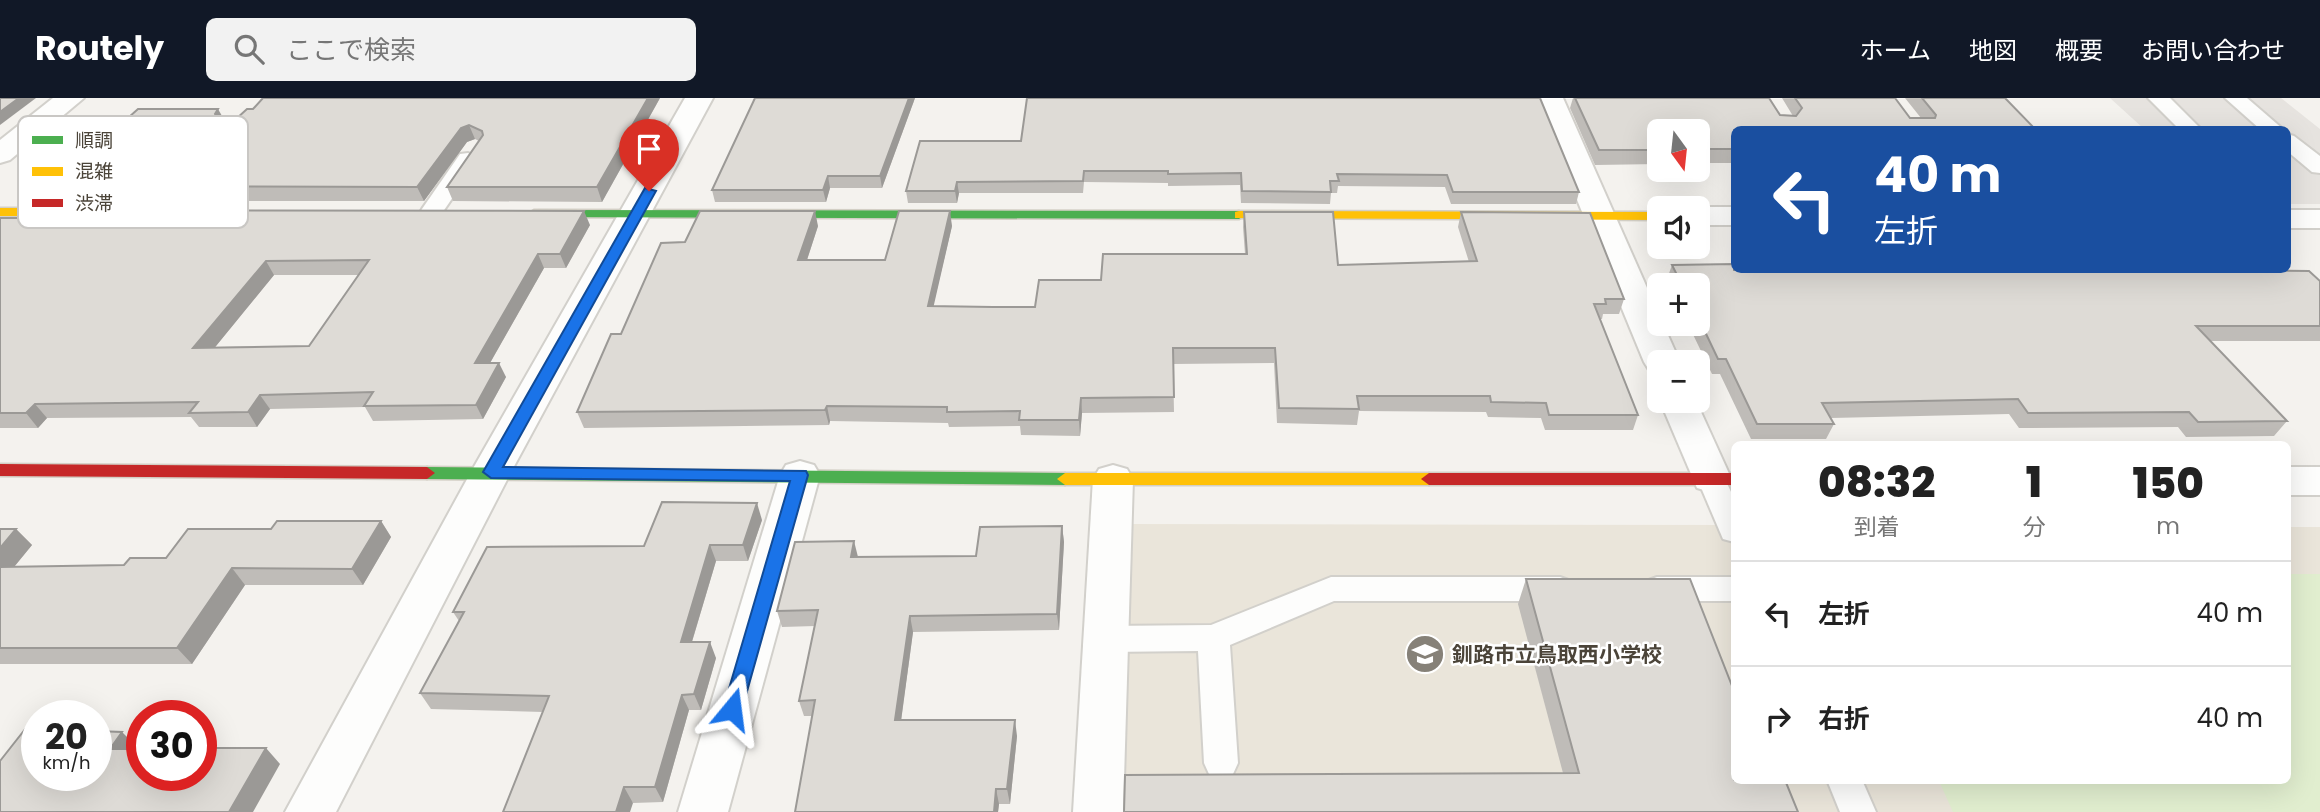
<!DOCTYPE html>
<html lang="ja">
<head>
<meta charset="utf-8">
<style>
	:root { --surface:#fff; --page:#f2f2f2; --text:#222; --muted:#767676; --line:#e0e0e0; --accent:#111827 }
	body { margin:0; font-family:Poppins,"Noto Sans JP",sans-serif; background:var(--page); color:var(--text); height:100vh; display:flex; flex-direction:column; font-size:26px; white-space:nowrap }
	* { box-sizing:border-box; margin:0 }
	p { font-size:23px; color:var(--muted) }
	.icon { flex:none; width:38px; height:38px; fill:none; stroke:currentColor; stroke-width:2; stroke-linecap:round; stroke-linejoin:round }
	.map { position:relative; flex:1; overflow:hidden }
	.side { position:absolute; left:1731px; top:343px; width:560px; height:343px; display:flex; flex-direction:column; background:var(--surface); border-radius:10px; box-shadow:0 7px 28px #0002 }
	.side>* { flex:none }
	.hud { position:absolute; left:1731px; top:28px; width:560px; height:147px; border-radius:10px; box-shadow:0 7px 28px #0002; background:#1a4fa0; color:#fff; overflow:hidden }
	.needle { width:46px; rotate:165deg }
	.tools { position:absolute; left:1647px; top:21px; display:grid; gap:14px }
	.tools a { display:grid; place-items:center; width:63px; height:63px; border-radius:10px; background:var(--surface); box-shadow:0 7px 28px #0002; font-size:35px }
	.speed { position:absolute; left:21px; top:602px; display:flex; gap:14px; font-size:35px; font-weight:700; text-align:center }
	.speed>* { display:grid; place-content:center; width:91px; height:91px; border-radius:50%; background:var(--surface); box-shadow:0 7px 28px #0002; line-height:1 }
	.speed small { font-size:18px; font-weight:400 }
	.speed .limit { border:10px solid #d22; background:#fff; color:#111 }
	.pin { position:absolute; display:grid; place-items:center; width:60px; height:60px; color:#fff; margin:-72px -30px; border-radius:50% 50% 50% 0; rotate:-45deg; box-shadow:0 0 7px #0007 }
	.pin .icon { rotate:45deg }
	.me { position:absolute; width:77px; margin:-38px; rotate:16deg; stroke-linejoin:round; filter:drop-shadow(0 0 5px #0008) }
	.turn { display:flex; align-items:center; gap:24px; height:147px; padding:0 28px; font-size:32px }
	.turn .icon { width:91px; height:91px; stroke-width:2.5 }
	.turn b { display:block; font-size:49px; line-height:60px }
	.eta { display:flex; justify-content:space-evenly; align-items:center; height:119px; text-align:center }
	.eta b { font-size:42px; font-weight:800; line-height:49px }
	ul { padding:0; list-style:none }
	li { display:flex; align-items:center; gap:21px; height:105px; padding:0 28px; border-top:2px solid var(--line) }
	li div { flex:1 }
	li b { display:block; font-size:26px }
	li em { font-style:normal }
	header { display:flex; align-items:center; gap:42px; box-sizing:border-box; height:98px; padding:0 35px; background:var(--accent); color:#fff }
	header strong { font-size:33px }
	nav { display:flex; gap:38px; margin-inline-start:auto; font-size:24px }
	.search { width:490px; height:63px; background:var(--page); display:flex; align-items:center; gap:18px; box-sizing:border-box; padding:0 24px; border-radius:10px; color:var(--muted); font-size:26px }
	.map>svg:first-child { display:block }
</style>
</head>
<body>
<header>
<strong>Routely</strong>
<div class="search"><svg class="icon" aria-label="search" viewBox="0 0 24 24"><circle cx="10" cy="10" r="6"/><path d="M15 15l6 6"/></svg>ここで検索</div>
<nav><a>ホーム</a><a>地図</a><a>概要</a><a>お問い合わせ</a></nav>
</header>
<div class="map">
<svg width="2320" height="714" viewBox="0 0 2320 714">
	<rect width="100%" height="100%" fill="#f4f2ee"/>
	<path fill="#eae5da" d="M1121 426 1734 427V682H2287V429H2320V714H1110Z"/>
	<path fill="#e1eecf" d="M2287 476H2320V714H1953L1939 683 2287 682Z"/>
	<path fill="#e6e3df" d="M2110 0H2281L2320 31V106H2287V32L2144 31Z"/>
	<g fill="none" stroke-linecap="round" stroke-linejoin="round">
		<g stroke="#d2d0cb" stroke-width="4">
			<g id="lane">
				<path d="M2148 0H2170L2202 32H2180Z"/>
				<path d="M2225 0H2247L2284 32H2261Z"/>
				<path d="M2287 36 2294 38 2320 58V75L2312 74 2287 53Z"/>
				<path d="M468 55 479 61 438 121H422L419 116 422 111 460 56Z"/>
				<path d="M1711 370 1721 373 1734 400V444L1723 441 1697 380 1701 373Z"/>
				<path d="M1331 479H1560L1571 483 1576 491 1571 499 1560 503H1334L1230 547 1238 665 1233 676 1221 680 1209 676 1204 665 1198 553 1106 554 1095 550 1090 541 1095 532 1106 528 1211 527Z"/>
				<path d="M1657 479H1734V503H1657L1646 499 1641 491 1646 483Z"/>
				<path d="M1827 682H1862L1876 714H1840Z"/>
			</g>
		</g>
		<g stroke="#d2d0cb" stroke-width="4">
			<g id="street">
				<path d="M53 0H84L10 62 0 65V42Z"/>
				<path d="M685 0H713L511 374 336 714H285L471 374Z"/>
				<path d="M1535 0H1563L1659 217V226H1663L1680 264H1659V275L1649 272 1644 264Z"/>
				<path d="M1698 109H1734V127H1698V110H1692Z"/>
				<rect x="2287" y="112" width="33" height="18"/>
				<path d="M1660 303H1696L1731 380 1725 390 1711 394 1697 390Z"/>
				<path d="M800 363 814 367 820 377 728 714H678L780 377 786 367Z"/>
				<path d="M1113 367 1127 371 1133 381 1123 714H1073L1093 381 1099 371Z"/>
				<rect x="2287" y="369" width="33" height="28"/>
			</g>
		</g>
		<g stroke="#d3cfc5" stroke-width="3">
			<g id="fast">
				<path d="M534 112 1239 113 1245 117 1239 121 530 119 528 116Z"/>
				<path d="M427 369 1065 375 1073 381 1065 387 427 381 419 375Z"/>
			</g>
		</g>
		<g stroke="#d3cfc5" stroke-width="3">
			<g id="slow">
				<path d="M0 110H75L81 114 75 118H0Z"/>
				<path d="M1239 113 1659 114V122L1235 120V114Z"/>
				<path d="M1065 375H1429L1437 381 1429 387H1065L1057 381Z"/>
			</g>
		</g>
		<g stroke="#d3cfc5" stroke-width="3">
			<g id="jam">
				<path d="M0 366 427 369 435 375 427 381 0 378Z"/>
				<path d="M1429 375H1734V387H1429L1421 381Z"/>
			</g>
		</g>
		<use href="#lane" fill="#fdfdfc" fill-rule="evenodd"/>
		<use href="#street" fill="#fdfdfc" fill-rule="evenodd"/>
		<use href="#fast" fill="#4caf50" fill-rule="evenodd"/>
		<use href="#slow" fill="#ffc107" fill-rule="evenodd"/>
		<use href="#jam" fill="#c62828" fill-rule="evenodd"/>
	</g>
	<g fill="#bfbcb8" fill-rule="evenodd">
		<path d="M660 0 602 104 453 103 447 89 479 43 475 41 467 44 424 103H62L52 88 224 22H235Z"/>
		<path d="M755 0H915L882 90H830L826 104H715L712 92Z"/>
		<path d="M1027 0 1579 94 1576 106H1451L1445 89 1338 88 1337 95H1331L1330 106 1241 105 1240 87 1168 88V85L1084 84 1083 95H959L957 105H908L906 93 1021 43Z"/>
		<path d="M1573 0H1769L1780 17 1793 18 1782 0H1895L1910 20H1921L1905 0H2005L2036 32H1734V65H1698V33H1659V66L1595 67 1570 10Z"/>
		<path d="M1244 114 1338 167 1469 164 1458 129 1461 114 1624 201 1619 216H1603L1602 221H1600L1638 317 1633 332H1545L1541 320 1488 319 1486 314 1359 313 1357 327 1277 325 1274 265 1173 266 1174 314 1082 315 1080 338 1021 337 1020 328 949 329 948 325 830 323 829 327 584 330 577 314 621 236 685 144 818 128 807 162H885L952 128 933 208 1035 209 1101 182 1245 156 1243 129Z"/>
		<path d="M0 120 590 127 566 170H544L490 265 506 279 483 321 373 323 365 309 270 311 257 329H199L191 319 47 320 38 330H0ZM274 177H359L309 248 215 249Z"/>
		<path d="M1672 167 2320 183V243H2210L2287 323 2274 338 2186 339 2178 329 2019 330 2009 316 1831 320 1834 326 1826 341H1751L1720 276H1712L1688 226H1698V187H1670L1667 181Z"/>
		<path d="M762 422 748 463H716L692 544 716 560 701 612H689L663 704 633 705 543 614 431 611 420 595 459 523 453 514 644 448Z"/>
		<path d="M381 423 391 439 363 487H245L192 566H0V431H16L32 447 14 469 124 467 166 460 271 431Z"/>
		<path d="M1062 428 1064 444 1059 532 913 534 901 622 1017 638 1010 706H999L998 714H795L812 618H804L799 603 815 528 782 529 777 513 858 459 976 458Z"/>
		<path d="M1526 481 1734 682 1563 675 1518 506Z"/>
	</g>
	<g fill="#9b9996">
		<path d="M19 0H36L0 27V14Z"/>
		<path d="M648 0H660L602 104 597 89Z"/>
		<path d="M909 0H915L882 90 880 78Z"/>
		<path d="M218 11 226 25 223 30 215 16Z"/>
		<path d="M469 27 475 41 467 44 424 103 417 89 461 30Z"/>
		<path d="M828 78 830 90 826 104 823 92Z"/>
		<path d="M957 84 959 95 957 105 955 93Z"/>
		<path d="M584 113 590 127 566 170 560 156Z"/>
		<path d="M815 113 818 128 802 177 798 162Z"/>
		<path d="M950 113 952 128 930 224 928 208Z"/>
		<path d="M538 156 544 170 482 279 475 265Z"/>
		<path d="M266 163 274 177 203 264 193 250Z"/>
		<path d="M499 265 506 279 483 321 476 307Z"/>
		<path d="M260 297 270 311 257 329 248 314Z"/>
		<path d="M1081 300 1082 315 1080 338 1079 322Z"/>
		<path d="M35 306 47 320 38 330 26 315Z"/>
		<path d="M827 308 830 323 829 327 825 312Z"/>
		<path d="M757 405 762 422 748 463 743 447Z"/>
		<path d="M381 423 391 439 363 487 352 471Z"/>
		<path d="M1062 428 1064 444 1059 532 1057 516Z"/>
		<path d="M16 431 32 447 0 486V450Z"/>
		<path d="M854 443 858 459H851Z"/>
		<path d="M710 447 716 463 687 560 681 544Z"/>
		<path d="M232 470 245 487 192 566 177 550Z"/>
		<path d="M910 518 913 534 899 638 895 622Z"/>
		<path d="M710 544 716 560 701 612 694 596Z"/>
		<path d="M682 597 689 612 663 704 655 689Z"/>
		<path d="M1015 622 1017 638 1010 706 1007 691Z"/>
		<path d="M122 634 138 650 126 667 110 651Z"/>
		<path d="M266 650 280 666 253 714H229Z"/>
		<path d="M624 689 633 705 630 714H616Z"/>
		<path d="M996 691 999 706 998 714H994Z"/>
	</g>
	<g fill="#dedbd6" stroke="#9b9996" stroke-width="2" fill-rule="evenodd">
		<path d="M0 0H19L0 14Z"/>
		<path d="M263 0H648L597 89H447L483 37 482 33 469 27 461 30 417 89 52 88 138 11H218L215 16 219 21 235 22 247 11H253Z"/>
		<path d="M755 0H909L880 78H828L823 92H712Z"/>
		<path d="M1027 0H1540L1579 94H1453L1447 77 1337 76 1339 83H1330L1331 94 1242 93 1241 75 1168 76V73H1084L1083 83 957 84 955 93H906L920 43H1021Z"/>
		<path d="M1575 0H1769L1780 17 1796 18 1802 10 1795 0H1895L1910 20H1935L1936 17 1922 0H2005L2036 32H1734V51H1698V33H1659V52H1599Z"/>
		<path d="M27 112 584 113 560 156H538L475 265H499L476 307 364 308 373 294 260 297 248 314 189 315 198 304 35 306 26 315H0V120H18ZM369 162 309 248 193 250 266 163Z"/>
		<path d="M700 113H815L798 162H885L899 113H950L928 208 993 209H1035L1039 182H1101L1103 156H1247L1244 114H1333L1338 167 1477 163 1461 114 1590 115 1624 201H1605L1606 206H1594L1638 317H1549L1546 305 1491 304 1490 298H1357L1359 311 1279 310 1275 250H1173L1174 299 1081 300 1079 322H1019L1020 313 947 314V309L827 308 825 312 577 314 611 236H621L661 145 685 144Z"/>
		<path d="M1734 166V172H2175L2309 173 2320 183V228H2196L2287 323 2198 324 2189 314 2028 315 2018 301 1822 305 1834 326H1757L1726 261H1718L1698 219V187H1682L1672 167Z"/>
		<path d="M662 404 757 405 743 447H710L681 544H710L694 596 682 597 655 689H624L616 714H503L549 598 420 595 464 514H453L487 449 644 448Z"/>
		<path d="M277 423H381L352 471 232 470 177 550H0V469L124 467 130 460H166L188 431H271Z"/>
		<path d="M1062 428 1057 516 910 518 895 622H1015L1007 691H996L994 714H795L815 602 799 603 818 512 777 513 795 444 854 443 851 459 976 458 980 429Z"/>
		<path d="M0 431H16L0 450Z"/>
		<path d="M1526 481H1690L1734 593V682H1785L1798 714H1124L1125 677 1579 675Z"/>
		<path d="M26 630 37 631V677H96V633L122 634 110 651H142V677H201V650H266L229 714H0V663Z"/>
	</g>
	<path fill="#1a73e8" stroke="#114b97" stroke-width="2" d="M645 90 656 93 503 369 806 373 808 377 742 611 739 616H726L723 611 790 383 491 380 483 374Z"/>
	<defs>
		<g id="school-disc" transform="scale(2.0125)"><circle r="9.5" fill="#868178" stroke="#fff"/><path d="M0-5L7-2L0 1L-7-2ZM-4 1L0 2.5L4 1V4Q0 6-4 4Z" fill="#fff"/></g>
	</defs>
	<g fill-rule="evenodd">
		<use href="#school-disc" x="1425" y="556"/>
	</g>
	<g text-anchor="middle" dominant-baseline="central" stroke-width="5" stroke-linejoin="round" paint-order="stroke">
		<g font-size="21" font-weight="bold" fill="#4b4439" stroke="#fff" text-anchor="start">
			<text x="1452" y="556">釧路市立鳥取西小学校</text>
		</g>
	</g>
	<rect x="18" y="18" width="230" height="112" rx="10" fill="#fff" stroke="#c9c7c4" stroke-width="2"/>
	<rect x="32" y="38" width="31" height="8" fill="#4caf50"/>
	<rect x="32" y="69" width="31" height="9" fill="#ffc107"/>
	<rect x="32" y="101" width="31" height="8" fill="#c62828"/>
	<g font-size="19" fill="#4b4439">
		<text x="75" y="49">順調</text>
		<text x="75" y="80">混雑</text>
		<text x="75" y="112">渋滞</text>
	</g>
</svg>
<div class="tools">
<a><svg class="needle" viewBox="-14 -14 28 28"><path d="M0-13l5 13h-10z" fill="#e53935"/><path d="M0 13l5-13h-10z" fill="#767676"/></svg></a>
<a><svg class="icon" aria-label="sound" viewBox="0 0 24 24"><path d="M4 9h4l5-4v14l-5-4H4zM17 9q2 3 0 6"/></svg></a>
<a>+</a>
<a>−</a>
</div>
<div class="speed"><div>20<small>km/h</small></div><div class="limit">30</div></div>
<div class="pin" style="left:649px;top:93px;background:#d93025"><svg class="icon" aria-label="arrive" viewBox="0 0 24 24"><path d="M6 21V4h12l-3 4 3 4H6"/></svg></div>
<svg class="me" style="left:732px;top:611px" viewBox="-20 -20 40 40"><path d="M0-17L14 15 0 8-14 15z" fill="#1a73e8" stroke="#fff" stroke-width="4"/></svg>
<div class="hud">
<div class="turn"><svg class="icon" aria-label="left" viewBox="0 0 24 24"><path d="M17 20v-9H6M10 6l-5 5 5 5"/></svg><div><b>40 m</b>左折</div></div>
</div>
<section class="side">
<div class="eta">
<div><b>08:32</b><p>到着</p></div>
<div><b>1</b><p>分</p></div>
<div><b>150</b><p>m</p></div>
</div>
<ul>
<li><svg class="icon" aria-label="left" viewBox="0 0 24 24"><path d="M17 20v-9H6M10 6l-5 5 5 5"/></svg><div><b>左折</b></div><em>40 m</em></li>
<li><svg class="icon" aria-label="right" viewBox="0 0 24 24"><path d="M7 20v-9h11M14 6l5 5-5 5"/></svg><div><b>右折</b></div><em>40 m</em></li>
</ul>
</section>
</div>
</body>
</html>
